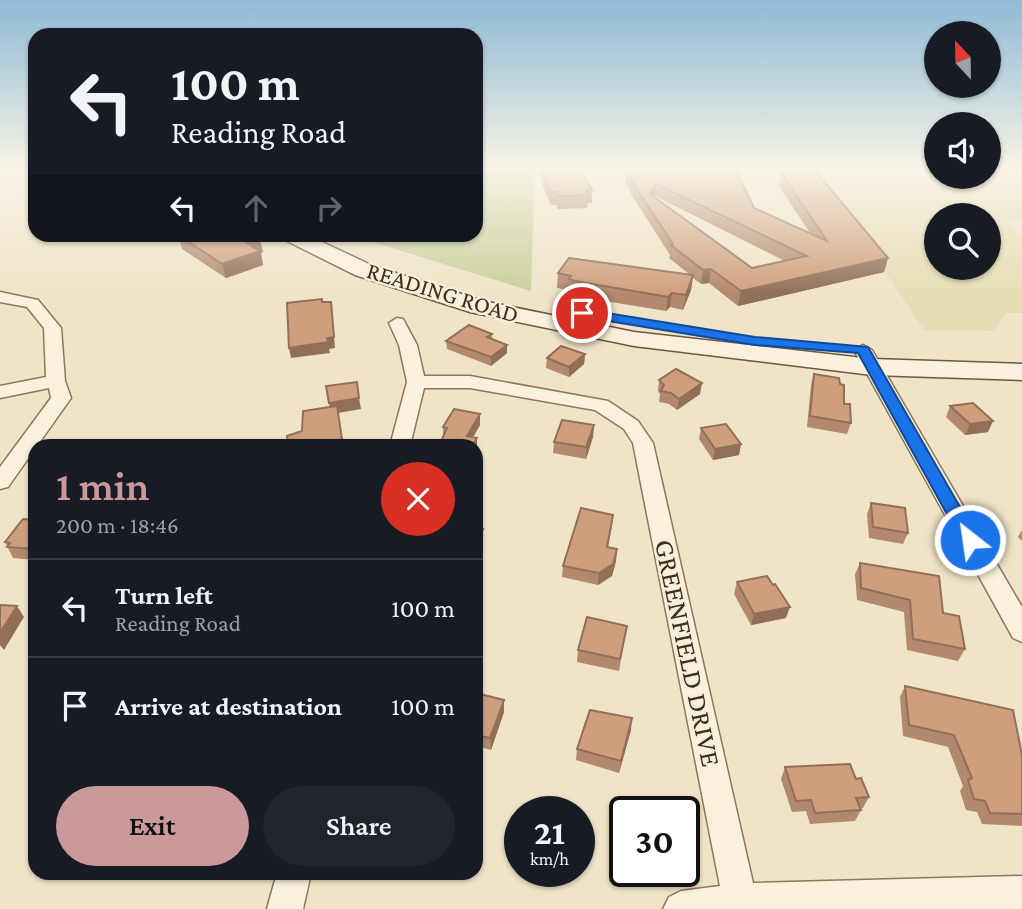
<!DOCTYPE html>
<html lang="en">
<head>
<meta charset="utf-8">
<style>
	:root { --surface:#171b24; --page:#20242c; --text:#f1f3f6; --muted:#9ea1a6; --line:#363941; --accent:#cc999b }
	body { margin:0; font-family:"Crimson Pro",serif; background:var(--page); color:var(--text); height:100vh; display:flex; flex-direction:column; font-size:26px; white-space:nowrap }
	* { box-sizing:border-box; margin:0 }
	p { font-size:23px; color:var(--muted) }
	.icon { flex:none; width:38px; height:38px; fill:none; stroke:currentColor; stroke-width:2; stroke-linecap:round; stroke-linejoin:round }
	.map { position:relative; flex:1; overflow:hidden }
	.details { position:absolute; left:28px; top:439px; width:455px; height:441px; display:flex; flex-direction:column; background:var(--surface); border-radius:21px; box-shadow:0 2px 5px #0004 }
	.details>* { flex:none }
	.hud { position:absolute; left:28px; top:28px; width:455px; height:214px; border-radius:21px; box-shadow:0 2px 5px #0004; background:#171b24; color:var(--text); overflow:hidden }
	.needle { width:46px; rotate:338deg }
	.tools { position:absolute; left:924px; top:21px; display:grid; gap:14px }
	.tools a { display:grid; place-items:center; width:77px; height:77px; border-radius:50%; background:var(--surface); box-shadow:0 2px 5px #0004; font-size:35px }
	.speed { position:absolute; left:504px; top:796px; display:flex; gap:14px; font-size:35px; font-weight:700; text-align:center }
	.speed>* { display:grid; place-content:center; width:91px; height:91px; border-radius:50%; background:var(--surface); box-shadow:0 2px 5px #0004; line-height:1 }
	.speed small { font-size:18px; font-weight:400 }
	.speed .limit { border:4px solid #111; border-radius:10px; background:#fff; color:#111 }
	.pin { position:absolute; display:grid; place-items:center; width:60px; height:60px; color:#fff; margin:-30px; border:4px solid #fff; border-radius:50%; box-shadow:0 2px 7px #0007 }
	.me { position:absolute; width:77px; margin:-38px; rotate:330deg; stroke-linejoin:round; filter:drop-shadow(0 0 5px #0008) }
	.turn { display:flex; align-items:center; gap:24px; height:147px; padding:0 28px; font-size:32px }
	.turn .icon { width:91px; height:91px; stroke-width:2.5 }
	.turn b { display:block; font-size:49px; line-height:60px }
	.lanes { display:flex; align-items:center; height:66px; padding:0 28px; background:#0003; justify-content:center; gap:35px; direction:ltr }
	.lanes .off { opacity:.35 }
	.round { display:grid; place-items:center; flex:none; width:74px; height:74px; border-radius:37px; background:var(--page) }
	.summary { display:flex; align-items:center; justify-content:space-between; height:119px; padding:0 28px }
	h1 { font-size:42px; font-weight:600; line-height:52px; color:var(--accent) }
	.button { display:flex; gap:14px; margin-top:auto; padding:14px 28px }
	.button a { flex:1; height:80px; border-radius:42px; background:var(--accent); color:#111; font-size:28px; font-weight:600; line-height:80px; text-align:center }
	.button a+a { background:var(--page); color:var(--text) }
	ul { padding:0; list-style:none }
	li { display:flex; align-items:center; gap:21px; height:98px; padding:0 28px; border-top:2px solid var(--line) }
	li div { flex:1 }
	li b { display:block; font-size:26px }
	li em { font-style:normal }
	.map>svg:first-child { display:block }
</style>
</head>
<body>
<div class="map">
<svg width="1022" height="909" viewBox="0 0 1022 909">
	<rect width="100%" height="100%" fill="#f0e4c8"/>
	<path fill="#e6deb5" fill-rule="evenodd" d="M816 168H936V177H989V168H1022V220H1006L1022 236V313H1006L993 331 924 330ZM936 215H989V268H936Z"/>
	<path fill="#c9cf9b" d="M476 168H535L531 291 350 235 476 234Z"/>
	<g fill="none" stroke-linecap="round" stroke-linejoin="round">
		<g stroke="#8d765c" stroke-width="3">
			<g id="minor">
				<path d="M0 292 38 300 61 328 65 381 71 398 8 487 0 489V467L51 398 49 388 0 398V386L46 377 44 328 27 307 0 302Z"/>
				<path d="M397 318 403 319 417 345 424 376H470L608 401 638 421 653 443 753 883 1022 876V909H663L669 897 681 891 720 886 633 443 624 429 595 410 470 388H424L410 446H390L407 382 399 345 389 323Z"/>
				<path d="M863 345 872 350 1022 607V642L1013 638 854 350Z"/>
				<path d="M277 873H311L303 909H267Z"/>
			</g>
		</g>
		<g stroke="#6f573f" stroke-width="3">
			<path id="secondary" d="M278 234H305L371 265 483 301 634 332 872 359 1022 364V380L872 375 634 346 470 312 355 275 281 238Z"/>
		</g>
		<use href="#minor" fill="#faf1dc" fill-rule="evenodd"/>
		<use href="#secondary" fill="#faf1dc" fill-rule="evenodd"/>
	</g>
	<g fill="#b2896c" fill-rule="evenodd">
		<path d="M545 168 592 190V203H588L587 208 558 209 556 205H551L542 184V172L545 171Z"/>
		<path d="M623 168H735L754 208 810 233 779 186 782 174 888 258 884 272 738 306 709 283 701 284 693 278 691 290 683 310 670 307 666 311 574 296 569 293V290L557 288 558 273 689 274 669 258 670 255 631 194V192L626 184ZM655 196 785 261 752 268 654 197Z"/>
		<path d="M178 235 263 252 261 253 263 265 226 278 182 249Z"/>
		<path d="M492 334V339L507 345V353L491 366 447 349 446 341Z"/>
		<path d="M585 354 584 364 569 377 546 368 547 358Z"/>
		<path d="M814 374 840 384 851 423 847 434 807 427 811 385Z"/>
		<path d="M659 380 700 394 677 410 669 404 659 402 660 394 658 391Z"/>
		<path d="M950 406 988 432 965 435 946 417Z"/>
		<path d="M480 414V425L473 437 477 449 443 437V427Z"/>
		<path d="M594 425 593 437 586 459 553 453 554 442Z"/>
		<path d="M701 428 741 444 739 455 713 460 699 439Z"/>
		<path d="M871 503 908 533 903 544 869 538 867 514Z"/>
		<path d="M35 520V560L13 558 5 542Z"/>
		<path d="M612 526 608 547 617 549 616 561 612 576 598 585 562 577 563 566Z"/>
		<path d="M1022 530V541L1018 537Z"/>
		<path d="M860 563 943 613 965 649 958 661 907 650 904 612 857 600 855 574Z"/>
		<path d="M737 582 786 618 751 625 734 594Z"/>
		<path d="M627 626 619 671 577 662 578 650Z"/>
		<path d="M905 686 1022 755V826L982 824 977 812 966 810 960 791 963 786 948 747 903 736 900 697Z"/>
		<path d="M476 693 504 712 491 750 476 746Z"/>
		<path d="M631 730 619 773 576 760 577 749Z"/>
		<path d="M785 767 856 779 869 797 863 808 860 809 861 810 855 821 810 824 806 811 792 812 781 779Z"/>
	</g>
	<g fill="#916f58">
		<path d="M656 184 655 196 648 207 650 194Z"/>
		<path d="M260 239 263 252 261 253 263 265 226 278 222 264 247 243Z"/>
		<path d="M888 258 884 272 738 306 741 291Z"/>
		<path d="M711 269 709 283 701 284 703 270Z"/>
		<path d="M693 275 691 290 683 310 686 295Z"/>
		<path d="M672 293 670 307 666 311 668 297Z"/>
		<path d="M331 302 335 348 329 349 330 353 291 358 289 348 327 338Z"/>
		<path d="M507 345V353L491 366V357Z"/>
		<path d="M585 354 584 364 569 377V367Z"/>
		<path d="M702 383 700 394 677 410 679 399Z"/>
		<path d="M359 398 361 409 338 413 343 446H328L331 414 329 403Z"/>
		<path d="M480 414V425L468 446 467 436Z"/>
		<path d="M993 421 988 432 965 435 970 424Z"/>
		<path d="M594 425 593 437 586 459V447Z"/>
		<path d="M477 438V449L476 451V446H472Z"/>
		<path d="M741 444 739 455 713 460 715 449Z"/>
		<path d="M483 529V548L476 563V550L480 536Z"/>
		<path d="M617 549 616 561 612 576 598 585 599 573Z"/>
		<path d="M17 606 24 617 4 650 0 645V633Z"/>
		<path d="M790 607 786 618 751 625 754 614Z"/>
		<path d="M504 700V712L491 750 490 738Z"/>
		<path d="M632 718 631 730 619 773 621 761Z"/>
	</g>
	<g fill="#cf9f7d" stroke="#916f58" stroke-width="2" fill-rule="evenodd">
		<path d="M545 168H574L575 170H581L592 190 586 191 588 195 559 196 557 192H551L542 172 547 171Z"/>
		<path d="M626 168H735L754 208 827 241 782 174H818L888 258 741 291 711 269 703 270 671 245 673 244 632 182 634 183 627 172ZM656 184 807 256 752 268 650 194Z"/>
		<path d="M181 234H253L260 239 247 243 260 251 222 264 178 235Z"/>
		<path d="M569 258 693 275 686 295 672 293 668 297 575 281 569 279 571 276 558 273Z"/>
		<path d="M322 299V302H331L334 337 327 338 328 342 289 348 287 303Z"/>
		<path d="M469 325 492 334 487 337 507 345 491 357 446 341Z"/>
		<path d="M561 346 585 354 569 367 547 358Z"/>
		<path d="M676 369 702 383 679 399 671 393 661 391 664 385 659 380Z"/>
		<path d="M814 374 839 378 840 384 844 385V404H850L851 423 810 416Z"/>
		<path d="M357 382 359 398 329 403 326 386Z"/>
		<path d="M973 403 993 421 970 424 950 406Z"/>
		<path d="M337 406 342 439 328 443V446H288L287 436 302 431 303 411Z"/>
		<path d="M454 409 480 414 467 436 477 438 472 446H439L447 428 443 427Z"/>
		<path d="M562 420 594 425 586 447 554 442Z"/>
		<path d="M726 424 741 444 715 449 701 428Z"/>
		<path d="M871 503 905 508 908 533 873 527Z"/>
		<path d="M581 508 613 515 607 547 617 549 613 564 599 573 563 566Z"/>
		<path d="M23 519 35 520V549L7 547 10 543 5 542Z"/>
		<path d="M476 528 483 529 480 536H482L476 550Z"/>
		<path d="M860 563 939 576 943 613 959 616 965 649 913 639 910 600 861 588Z"/>
		<path d="M767 576 773 585 775 584 790 607 754 614 737 582Z"/>
		<path d="M0 605 17 606 0 633Z"/>
		<path d="M587 617 627 626 620 659 578 650Z"/>
		<path d="M905 686 1013 710 1022 755V814L990 813 985 801 974 799 968 780 972 778 954 735 909 725Z"/>
		<path d="M476 693 504 700 490 738 476 735Z"/>
		<path d="M590 710 632 718 621 761 577 749Z"/>
		<path d="M850 764 856 779 861 778 869 797 856 798 861 810 815 813 811 800 796 801 785 767Z"/>
	</g>
	<linearGradient id="sky" x2="0" y2="1"><stop stop-color="#8fbad6"/><stop offset="0.57" stop-color="#f8f3e6"/><stop offset="1" stop-color="#f8f3e6" stop-opacity="0"/></linearGradient>
	<rect width="1022" height="295" fill="url(#sky)"/>
	<path fill="#1a73e8" stroke="#114b97" stroke-width="2" d="M582 309 755 337 868 347 979 540 977 545H964L858 353 755 345 578 316 576 313Z"/>
	<g text-anchor="middle" dominant-baseline="central" stroke-width="5" stroke-linejoin="round" paint-order="stroke">
		<g font-size="24" fill="#3d2e20" stroke="#f7eed8">
			<text transform="translate(443 292) rotate(17)">READING ROAD</text>
		</g>
		<g font-size="28" fill="#3d2e20" stroke="#f7eed8">
			<text transform="translate(688 653) rotate(78)">GREENFIELD DRIVE</text>
		</g>
	</g>
</svg>
<div class="tools">
<a><svg class="needle" viewBox="-14 -14 28 28"><path d="M0-13l5 13h-10z" fill="#e53935"/><path d="M0 13l5-13h-10z" fill="#9ea1a6"/></svg></a>
<a><svg class="icon" aria-label="sound" viewBox="0 0 24 24"><path d="M4 9h4l5-4v14l-5-4H4zM17 9q2 3 0 6"/></svg></a>
<a><svg class="icon" aria-label="search" viewBox="0 0 24 24"><circle cx="10" cy="10" r="6"/><path d="M15 15l6 6"/></svg></a>
</div>
<div class="speed"><div>21<small>km/h</small></div><div class="limit">30</div></div>
<div class="pin" style="left:582px;top:313px;background:#d93025"><svg class="icon" aria-label="arrive" viewBox="0 0 24 24"><path d="M6 21V4h12l-3 4 3 4H6"/></svg></div>
<svg class="me" style="left:970px;top:540px" viewBox="-20 -20 40 40"><circle r="17" fill="#1a73e8" stroke="#fff" stroke-width="3"/><path d="M0-11L8 9 0 5-8 9z" fill="#fff"/></svg>
<div class="hud">
<div class="turn"><svg class="icon" aria-label="left" viewBox="0 0 24 24"><path d="M17 20v-9H6M10 6l-5 5 5 5"/></svg><div><b>100 m</b>Reading Road</div></div>
<div class="lanes"><svg class="icon" aria-label="left" viewBox="0 0 24 24"><path d="M17 20v-9H6M10 6l-5 5 5 5"/></svg><svg class="icon off" aria-label="ahead" viewBox="0 0 24 24"><path d="M12 20V5M6 11l6-6 6 6"/></svg><svg class="icon off" aria-label="right" viewBox="0 0 24 24"><path d="M7 20v-9h11M14 6l5 5-5 5"/></svg></div>
</div>
<section class="details">
<div class="summary"><div><h1>1 min</h1><p>200 m · 18:46</p></div><a class="round" style="background:#d93025;color:#fff"><svg class="icon" aria-label="close" viewBox="0 0 24 24"><path d="M6 6l12 12M18 6L6 18"/></svg></a></div>
<ul>
<li><svg class="icon" aria-label="left" viewBox="0 0 24 24"><path d="M17 20v-9H6M10 6l-5 5 5 5"/></svg><div><b>Turn left</b><p>Reading Road</p></div><em>100 m</em></li>
<li><svg class="icon" aria-label="arrive" viewBox="0 0 24 24"><path d="M6 21V4h12l-3 4 3 4H6"/></svg><div><b>Arrive at destination</b></div><em>100 m</em></li>
</ul>
<div class="button"><a>Exit</a><a>Share</a></div>
</section>
</div>
</body>
</html>
